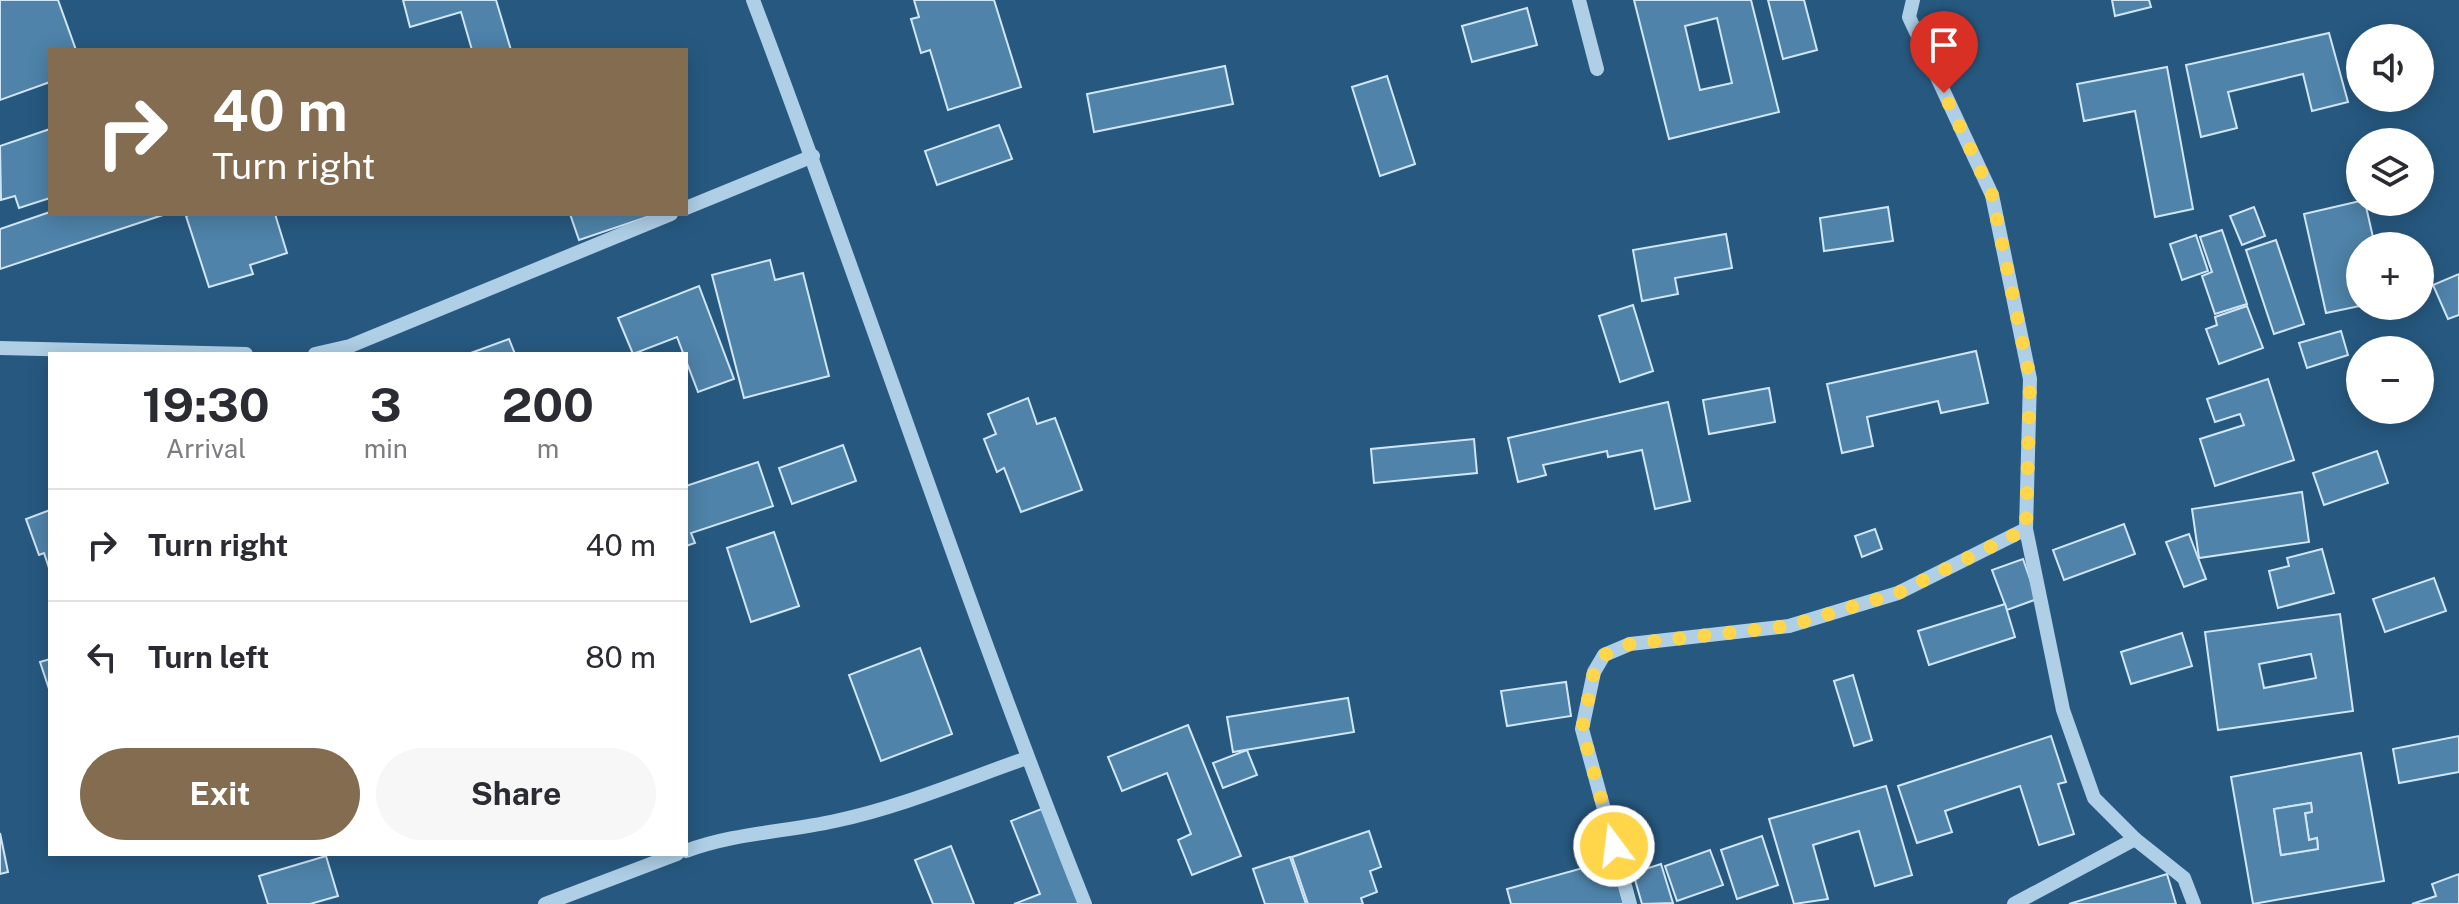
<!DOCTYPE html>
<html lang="en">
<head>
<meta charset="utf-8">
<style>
	:root { --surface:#fff; --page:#f7f7f7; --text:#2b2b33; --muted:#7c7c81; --line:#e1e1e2; --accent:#836c50 }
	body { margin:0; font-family:"Public Sans",sans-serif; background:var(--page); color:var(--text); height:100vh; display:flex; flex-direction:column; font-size:30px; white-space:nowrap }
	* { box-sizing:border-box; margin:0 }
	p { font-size:26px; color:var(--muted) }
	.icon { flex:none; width:44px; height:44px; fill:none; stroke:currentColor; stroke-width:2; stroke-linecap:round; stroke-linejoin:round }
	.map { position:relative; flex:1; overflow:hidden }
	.drawer { position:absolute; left:48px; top:352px; width:640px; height:504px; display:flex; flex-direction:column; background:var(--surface); border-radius:0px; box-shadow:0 4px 20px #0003 }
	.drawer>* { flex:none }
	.top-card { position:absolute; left:48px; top:48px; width:640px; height:168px; border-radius:0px; box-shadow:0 4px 20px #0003; background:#836c50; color:#fff; overflow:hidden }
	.buttons { position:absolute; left:2346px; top:24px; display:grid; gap:16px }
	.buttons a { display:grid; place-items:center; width:88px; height:88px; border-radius:50%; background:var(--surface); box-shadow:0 4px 20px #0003; font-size:40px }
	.pin { position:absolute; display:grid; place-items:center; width:68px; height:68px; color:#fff; margin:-82px -34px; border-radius:50% 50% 50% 0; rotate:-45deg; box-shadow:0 0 8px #0007 }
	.pin .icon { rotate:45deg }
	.me { position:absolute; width:88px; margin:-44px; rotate:345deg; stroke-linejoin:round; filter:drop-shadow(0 0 6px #0008) }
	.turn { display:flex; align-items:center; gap:28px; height:168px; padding:0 32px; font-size:36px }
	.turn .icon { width:104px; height:104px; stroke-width:2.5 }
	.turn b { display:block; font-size:56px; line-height:68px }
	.eta { display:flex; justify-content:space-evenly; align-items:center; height:136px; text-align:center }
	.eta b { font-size:48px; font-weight:700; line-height:56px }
	.button { display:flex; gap:16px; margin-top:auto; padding:16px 32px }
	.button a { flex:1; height:92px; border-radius:48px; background:var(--accent); color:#fff; font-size:32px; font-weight:700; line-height:92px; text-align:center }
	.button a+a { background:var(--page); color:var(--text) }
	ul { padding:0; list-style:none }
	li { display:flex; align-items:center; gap:24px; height:112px; padding:0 32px; border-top:2px solid var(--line) }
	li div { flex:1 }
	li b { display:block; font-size:30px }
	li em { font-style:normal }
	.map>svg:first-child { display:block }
</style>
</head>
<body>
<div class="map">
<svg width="2459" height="904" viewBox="0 0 2459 904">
	<rect width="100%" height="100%" fill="#275980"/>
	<g fill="#4f83a9" stroke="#d1e6f5" stroke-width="2" fill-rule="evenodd">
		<path d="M0 0H58L76 50H50V82L0 100Z"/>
		<path d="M403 0H496L511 50H472L461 12 410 27Z"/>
		<path d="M914 0H994L1021 87 948 110 930 50 921 53 911 19 919 17Z"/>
		<path d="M1634 0H1751L1779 112 1669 139ZM1717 18 1732 83 1700 90 1685 26Z"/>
		<path d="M1768 0H1804L1817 50 1783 59Z"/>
		<path d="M2112 0H2149L2151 7 2115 16Z"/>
		<path d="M1527 8 1537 45 1472 62 1462 26Z"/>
		<path d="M2329 33 2348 102 2312 111 2303 74 2228 92 2237 128 2201 137 2186 65Z"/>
		<path d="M1225 66 1233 104 1094 132 1087 94Z"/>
		<path d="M2167 67 2193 209 2155 217 2135 111 2084 121 2077 84Z"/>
		<path d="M1387 76 1415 164 1380 176 1352 87Z"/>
		<path d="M999 125 1012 159 937 185 925 151Z"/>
		<path d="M50 129V198L19 208 15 196 1 200 0 146Z"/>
		<path d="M2360 201 2365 202 2375 246H2360V306L2326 313 2304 214Z"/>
		<path d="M1888 207 1893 241 1824 251 1820 218Z"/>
		<path d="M2254 207 2265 236 2242 245 2230 216Z"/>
		<path d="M50 212V214H166L0 269V229Z"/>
		<path d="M191 214H275L287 253 250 265 253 274 209 287 186 216Z"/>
		<path d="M570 214H656L579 240Z"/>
		<path d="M2222 230 2247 304 2215 314 2202 276 2212 272 2200 237Z"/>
		<path d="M1726 234 1732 268 1675 278 1678 294 1642 301 1633 250Z"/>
		<path d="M2196 235 2208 271 2182 280 2170 244Z"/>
		<path d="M2276 240 2304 324 2274 334 2246 250Z"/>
		<path d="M770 260 775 280 803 273 829 376 744 398 712 275Z"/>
		<path d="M2459 274V315L2448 319 2433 285Z"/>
		<path d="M699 286 734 379 698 392 677 337 633 354 618 318Z"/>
		<path d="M1633 305 1653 371 1620 382 1599 316Z"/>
		<path d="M2247 306 2263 348 2219 364 2206 329 2217 325 2215 317Z"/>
		<path d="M2341 331 2348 355 2307 368 2299 343Z"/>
		<path d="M509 339 515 354H468Z"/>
		<path d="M1976 351 1988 403 1941 413 1938 401 1867 417 1873 446 1842 453 1827 384Z"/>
		<path d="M2268 379 2294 460 2215 486 2200 439 2244 425 2240 414 2215 422 2207 399Z"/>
		<path d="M1769 388 1775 422 1709 434 1703 400Z"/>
		<path d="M1028 398 1037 424 1055 418 1082 490 1021 512 1004 468 997 472 984 439 996 434 988 414Z"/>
		<path d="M1668 402 1690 501 1655 509 1642 450 1608 457 1607 451 1543 465 1546 475 1518 482 1508 438Z"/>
		<path d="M1474 439 1477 473 1374 483 1371 449Z"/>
		<path d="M843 445 856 481 792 504 779 468Z"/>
		<path d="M2377 451 2388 483 2324 505 2313 473Z"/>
		<path d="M758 462 773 506 691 533 695 543 686 546V486Z"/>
		<path d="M2302 492 2309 542 2199 558 2192 509Z"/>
		<path d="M50 510V571L44 553 39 555 26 519Z"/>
		<path d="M2124 524 2135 554 2064 580 2053 550Z"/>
		<path d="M1875 529 1882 549 1862 557 1855 536Z"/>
		<path d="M774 532 799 606 751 622 727 548Z"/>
		<path d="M2189 534 2206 579 2184 587 2166 542Z"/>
		<path d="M2322 549 2334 593 2278 608 2269 571 2289 566 2287 558Z"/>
		<path d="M2023 559 2037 599 2007 610 1992 570Z"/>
		<path d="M2434 578 2446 611 2385 632 2373 599Z"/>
		<path d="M2005 604 2015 637 1929 665 1918 631Z"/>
		<path d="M2340 614 2353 711 2218 730 2205 632ZM2311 654 2316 678 2264 688 2259 664Z"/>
		<path d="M2182 633 2192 666 2131 684 2121 652Z"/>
		<path d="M920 648 952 734 881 761 849 675Z"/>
		<path d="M50 659V692L40 662Z"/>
		<path d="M1853 675 1872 740 1854 746 1834 681Z"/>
		<path d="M1566 682 1571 716 1507 726 1501 691Z"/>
		<path d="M1348 698 1354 732 1233 752 1227 717Z"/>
		<path d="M1188 725 1241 856 1192 875 1178 840 1191 834 1167 773 1122 791 1108 757Z"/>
		<path d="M2051 736 2066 782 2058 784 2074 834 2039 845 2020 786 1945 811 1952 832 1917 843 1898 786Z"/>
		<path d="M2459 736V772L2399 783 2393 749Z"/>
		<path d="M1247 750 1257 775 1223 788 1213 763Z"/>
		<path d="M2361 753 2384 881 2253 904 2231 777ZM2311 803 2312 812 2305 813 2309 840 2317 838 2318 849 2281 855 2274 809Z"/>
		<path d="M1886 786 1912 875 1875 886 1859 831 1813 845 1828 899 1794 904 1769 819Z"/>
		<path d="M2311 803 2312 812 2305 813 2309 840 2317 838 2318 849 2281 855 2274 809Z"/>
		<path d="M1044 808 1082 904H1014L1040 894 1011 821Z"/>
		<path d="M1369 831 1381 867 1370 871 1377 892 1361 898 1363 904H1308L1292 857Z"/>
		<path d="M0 833 8 872 0 874Z"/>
		<path d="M1762 836 1778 885 1737 899 1721 850Z"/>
		<path d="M951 846 974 904H933L915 860Z"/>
		<path d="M1710 850 1723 885 1677 901 1665 866Z"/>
		<path d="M1644 851 1648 864 1632 869 1628 856Z"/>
		<path d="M326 856 338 896 310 904H268L259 876Z"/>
		<path d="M1290 857 1306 904H1265L1253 869Z"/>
		<path d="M1612 860 1624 904H1511L1507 889Z"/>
		<path d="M1661 864 1673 903 1642 904 1633 873Z"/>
		<path d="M2167 874 2176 904H2069Z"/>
		<path d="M2459 874V904H2412L2436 896 2432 884Z"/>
	</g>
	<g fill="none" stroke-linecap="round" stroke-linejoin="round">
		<g stroke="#aecfe6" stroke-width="14">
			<path d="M753 0C867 300 966 606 1085 904"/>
			<path d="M1579 0 1597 69"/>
			<path d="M1913 0 1909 17 1992 195 2030 379 2026 529 2063 710 2094 798 2135 839 2184 878 2194 904"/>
			<path d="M686 208 813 156"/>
			<path d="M0 348 246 354"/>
			<path d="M315 354 350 346 671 214"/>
			<path d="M686 851C734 833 785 832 835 821 901 807 964 780 1027 758"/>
			<path d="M545 904 677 854"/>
			<path d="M1630 904 1582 729 1594 672 1604 655 1630 644 1789 626 1898 593 2026 529"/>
			<path d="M2014 904 2135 839"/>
		</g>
	</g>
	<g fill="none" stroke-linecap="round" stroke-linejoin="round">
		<path stroke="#ffd54a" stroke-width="14" stroke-dasharray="0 25.2" d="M1614 846 1582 729 1594 672 1604 655 1630 644 1789 626 1898 593 2026 529 2030 379 1992 195 1944 93"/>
	</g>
</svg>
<div class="buttons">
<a><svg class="icon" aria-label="sound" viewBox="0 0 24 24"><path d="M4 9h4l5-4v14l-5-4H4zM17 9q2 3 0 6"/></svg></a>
<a><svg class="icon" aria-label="layers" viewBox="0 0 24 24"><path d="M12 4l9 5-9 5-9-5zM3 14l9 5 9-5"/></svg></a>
<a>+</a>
<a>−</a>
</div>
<div class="pin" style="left:1944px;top:93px;background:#d93025"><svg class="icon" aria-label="arrive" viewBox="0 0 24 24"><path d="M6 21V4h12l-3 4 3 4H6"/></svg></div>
<svg class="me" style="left:1614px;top:846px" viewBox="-20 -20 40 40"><circle r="17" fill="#ffd54a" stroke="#fff" stroke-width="3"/><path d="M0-11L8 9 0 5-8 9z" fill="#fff"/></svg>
<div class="top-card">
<div class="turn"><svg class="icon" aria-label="right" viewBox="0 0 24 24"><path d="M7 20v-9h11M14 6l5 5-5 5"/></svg><div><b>40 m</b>Turn right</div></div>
</div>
<section class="drawer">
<div class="eta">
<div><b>19:30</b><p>Arrival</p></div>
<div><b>3</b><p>min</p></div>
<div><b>200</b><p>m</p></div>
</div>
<ul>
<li><svg class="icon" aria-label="right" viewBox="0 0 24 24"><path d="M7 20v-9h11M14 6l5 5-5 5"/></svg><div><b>Turn right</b></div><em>40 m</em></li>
<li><svg class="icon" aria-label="left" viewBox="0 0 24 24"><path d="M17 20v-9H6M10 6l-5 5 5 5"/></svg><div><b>Turn left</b></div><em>80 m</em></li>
</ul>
<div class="button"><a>Exit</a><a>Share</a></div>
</section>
</div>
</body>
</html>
